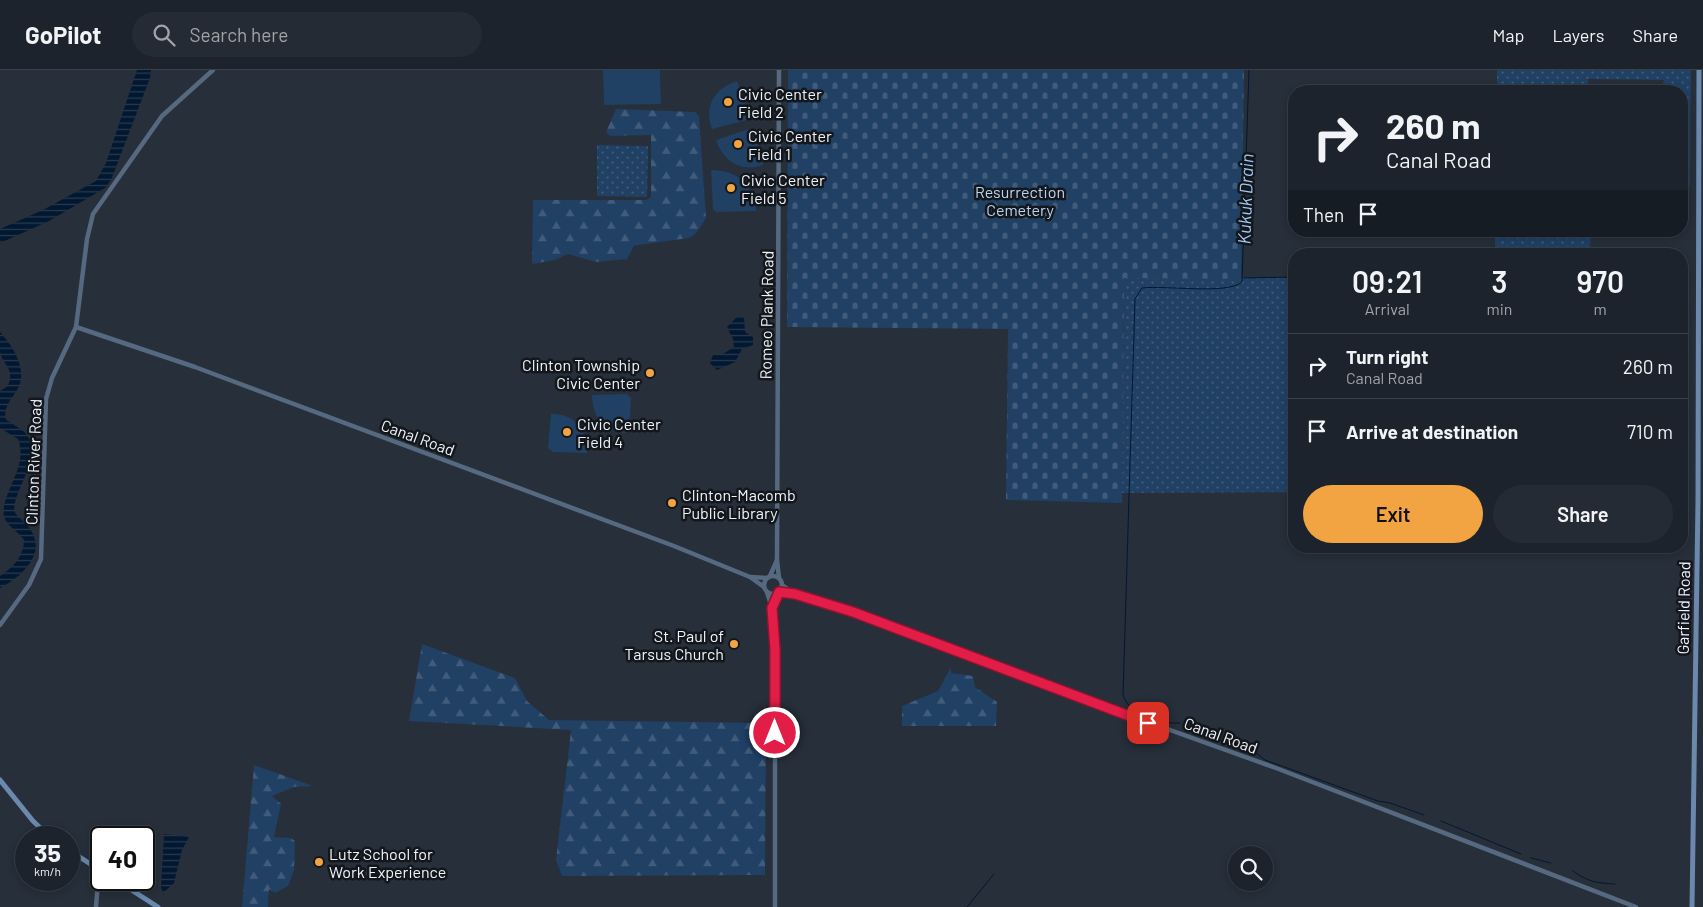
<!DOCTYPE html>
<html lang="en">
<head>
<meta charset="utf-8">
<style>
	:root { --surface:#1c232c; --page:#252b34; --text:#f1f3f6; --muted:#a0a4a9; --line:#3a4048; --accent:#f3a442 }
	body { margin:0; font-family:Barlow,sans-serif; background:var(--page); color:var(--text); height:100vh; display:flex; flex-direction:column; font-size:19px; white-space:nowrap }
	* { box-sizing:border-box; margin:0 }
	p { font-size:16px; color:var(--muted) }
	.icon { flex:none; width:28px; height:28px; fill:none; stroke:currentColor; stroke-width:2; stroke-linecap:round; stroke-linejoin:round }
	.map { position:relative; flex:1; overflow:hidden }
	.sheet { position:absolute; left:1288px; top:178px; width:400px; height:305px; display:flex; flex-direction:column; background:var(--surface); border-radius:20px; box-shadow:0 2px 8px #0003,0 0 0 1px var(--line) }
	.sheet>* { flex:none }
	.top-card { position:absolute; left:1288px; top:15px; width:400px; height:152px; border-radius:20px; box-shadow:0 2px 8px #0003,0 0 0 1px var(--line); background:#1c232c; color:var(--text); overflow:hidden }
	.tools { position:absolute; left:1228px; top:776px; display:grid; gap:10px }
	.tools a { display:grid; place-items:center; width:45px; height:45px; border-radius:50%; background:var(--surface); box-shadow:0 2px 8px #0003,0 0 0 1px var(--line); font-size:25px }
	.speed { position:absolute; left:15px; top:756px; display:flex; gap:10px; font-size:25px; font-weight:700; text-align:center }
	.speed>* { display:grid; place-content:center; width:65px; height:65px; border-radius:50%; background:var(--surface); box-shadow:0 2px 8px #0003,0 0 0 1px var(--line); line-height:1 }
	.speed small { font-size:12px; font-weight:400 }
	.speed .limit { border:2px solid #111; border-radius:8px; background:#fff; color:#111 }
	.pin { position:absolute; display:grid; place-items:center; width:42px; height:42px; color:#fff; margin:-21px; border-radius:10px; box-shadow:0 2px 8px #0006 }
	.me { position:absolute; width:55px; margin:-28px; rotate:0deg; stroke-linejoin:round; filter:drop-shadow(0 0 4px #0008) }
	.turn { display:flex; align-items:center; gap:18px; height:105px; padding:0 15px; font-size:22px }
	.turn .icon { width:65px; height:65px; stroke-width:2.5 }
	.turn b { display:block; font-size:35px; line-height:42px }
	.then { display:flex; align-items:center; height:48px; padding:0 15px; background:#0003; gap:10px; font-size:19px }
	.eta { display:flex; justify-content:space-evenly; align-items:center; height:85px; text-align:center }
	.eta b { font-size:30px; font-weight:600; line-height:35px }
	.action { display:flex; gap:10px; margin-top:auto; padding:10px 15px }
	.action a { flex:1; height:58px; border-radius:30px; background:var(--accent); color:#111; font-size:20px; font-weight:600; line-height:58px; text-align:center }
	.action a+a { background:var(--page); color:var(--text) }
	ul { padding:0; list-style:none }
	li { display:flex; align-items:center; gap:15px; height:65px; padding:0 15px; border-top:1px solid var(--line) }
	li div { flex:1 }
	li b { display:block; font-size:19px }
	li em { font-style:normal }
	header { display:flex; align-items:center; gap:30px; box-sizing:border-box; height:70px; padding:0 25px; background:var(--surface); border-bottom:1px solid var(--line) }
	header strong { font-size:24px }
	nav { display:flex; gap:28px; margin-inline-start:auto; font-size:18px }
	.search { width:350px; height:45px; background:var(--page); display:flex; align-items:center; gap:12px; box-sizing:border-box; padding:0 18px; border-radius:28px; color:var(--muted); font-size:19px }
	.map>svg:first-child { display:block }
</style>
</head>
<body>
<header>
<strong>GoPilot</strong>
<div class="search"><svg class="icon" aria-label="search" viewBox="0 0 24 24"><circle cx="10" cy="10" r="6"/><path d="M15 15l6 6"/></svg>Search here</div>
<nav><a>Map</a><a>Layers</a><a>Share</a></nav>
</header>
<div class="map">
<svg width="1703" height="837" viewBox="0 0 1703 837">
	<defs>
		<pattern id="grass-dots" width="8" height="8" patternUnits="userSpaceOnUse" patternTransform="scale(1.25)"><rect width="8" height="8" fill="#204064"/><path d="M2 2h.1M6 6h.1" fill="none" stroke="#415c7b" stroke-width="1.8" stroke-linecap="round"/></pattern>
		<pattern id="forest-firs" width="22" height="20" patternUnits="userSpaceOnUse" patternTransform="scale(1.25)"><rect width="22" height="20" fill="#204064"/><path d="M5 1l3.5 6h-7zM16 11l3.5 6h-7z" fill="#415c7b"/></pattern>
		<pattern id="cemetery-stones" width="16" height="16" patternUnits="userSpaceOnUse" patternTransform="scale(1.25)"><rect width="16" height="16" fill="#204064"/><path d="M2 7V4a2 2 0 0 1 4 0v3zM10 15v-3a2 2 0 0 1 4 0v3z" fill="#415c7b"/></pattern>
		<pattern id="water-rules" width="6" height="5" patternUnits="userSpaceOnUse" patternTransform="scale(1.25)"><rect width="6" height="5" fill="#021831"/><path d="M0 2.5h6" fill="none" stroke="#273a50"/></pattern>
	</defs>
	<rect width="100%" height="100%" fill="#262f3a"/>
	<g fill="url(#grass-dots)">
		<path d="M1497 0H1691L1690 116H1681V21H1662L1664 10 1588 9V21H1497Z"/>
		<path d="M597 75 648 76 647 127 597 126Z"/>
		<path d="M1495 161 1591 162 1590 184H1495Z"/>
		<path d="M1124 208H1294V422L1122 423Z"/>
	</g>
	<g fill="url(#forest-firs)">
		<path d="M616 39 695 42 699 46 706 148C701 155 698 163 691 167 687 169 642 174 634 176L627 189 596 192 568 184 555 190 532 194 533 130H646L651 127V65L610 66 606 62Z"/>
		<path d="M422 574 515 608 527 631 549 650 766 653 765 805 562 806 556 790 571 660 409 651Z"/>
		<path d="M951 597V603L973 606 975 617 997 632 996 656H902V636L938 621Z"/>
		<path d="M254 695 313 716 294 717 272 726 281 734 274 767 291 768 295 771 294 800 288 816 275 823 269 819 268 837H242Z"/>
	</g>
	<path fill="url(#cemetery-stones)" d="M788 0H1244L1241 209 1124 208 1122 433 1006 430 1008 259 787 257Z"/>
	<g fill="#204064">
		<path d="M660 0 661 34 604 35 603 0Z"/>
		<path d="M737 11 749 44 747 50 712 59C703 36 715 18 737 11Z"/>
		<path d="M749 59 754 61 763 95C741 103 723 91 716 70Z"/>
		<path d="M711 100C737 100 753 114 756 141L716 142 713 139Z"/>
		<path d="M627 324 631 328 629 363C606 364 592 348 592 325Z"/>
		<path d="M551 344C575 343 588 360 587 383L553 382 548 378Z"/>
	</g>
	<g fill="url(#water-rules)">
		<path d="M137 0H151L150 8 111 110 105 118 49 151 0 173V159L43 140 96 111 106 93Z"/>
		<path d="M738 246 744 248 745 262 753 267V275L742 279 735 292 717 300 710 293 713 285 723 284 734 277 733 269 727 257Z"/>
		<path d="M0 262C13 276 29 301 17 320 11 330 5 334 5 348 11 355 21 357 27 365 43 389 14 417 14 441 18 448 25 452 30 459 48 484 20 508 0 518V506C13 498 24 486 24 470 19 462 8 457 4 447 0 423 29 398 18 369L0 358V321L8 316C15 297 3 296 0 282 0 276 0 268 0 262Z"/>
		<path d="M164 764 189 767 182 780 174 813 163 823 161 817Z"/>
	</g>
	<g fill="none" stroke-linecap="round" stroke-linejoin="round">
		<g stroke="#021831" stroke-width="1">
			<path d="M1681 206H1687"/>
			<path d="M1244 208 1294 207"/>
			<path d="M1180 653C1160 654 1130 646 1123 625L1135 229 1142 218C1165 215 1227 225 1242 212L1249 0"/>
			<path d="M1203 660 1223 672 1256 683 1265 690 1378 731 1390 733 1424 745"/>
			<path d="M1441 751 1521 784"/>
			<path d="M1531 788 1551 793"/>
			<path d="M1573 801C1588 812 1597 813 1615 814"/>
			<path d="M967 837 994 804"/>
		</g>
		<g stroke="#566980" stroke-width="4.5">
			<path d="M779 0 777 490 779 508"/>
			<path d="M76 257 195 297 674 476 750 507 764 517"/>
			<circle cx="773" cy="515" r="9"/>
			<path d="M770 506 777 490"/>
			<path d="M750 507 767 508"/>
			<path d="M782 515 795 524"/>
			<path d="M767 522 772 538 775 579V837"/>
			<path d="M779 522 795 524 853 542 1131 646 1276 698 1636 837"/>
			<path d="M772 538 777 523"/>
			<path d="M0 555 29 515 41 489 46 329 52 308 76 257 87 169 93 144 162 46 213 0"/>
			<path d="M96 837 99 799"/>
		</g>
		<g stroke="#6a89ad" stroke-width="5">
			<path d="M0 710 33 751 51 768"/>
			<path d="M69 780 101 801"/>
			<path d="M116 810 158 837"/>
			<path d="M1692 837 1698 431 1699 0"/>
		</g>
	</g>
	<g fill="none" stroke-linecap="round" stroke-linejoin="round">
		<g stroke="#92132f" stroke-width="12">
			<path id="route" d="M775 663V579L772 538 779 522 795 524 853 542 1148 653"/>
		</g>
		<use href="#route" stroke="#e11d48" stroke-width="9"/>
	</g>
	<g fill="#f3a442" stroke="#13171c" stroke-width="2">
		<circle cx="728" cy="32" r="5"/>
		<circle cx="738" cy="74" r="5"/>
		<circle cx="731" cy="118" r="5"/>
		<circle cx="650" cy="303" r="5"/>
		<circle cx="567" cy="362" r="5"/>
		<circle cx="672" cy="433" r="5"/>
		<circle cx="734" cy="574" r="5"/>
		<circle cx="319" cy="792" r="5"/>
	</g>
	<g text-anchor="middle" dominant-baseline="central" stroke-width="5" stroke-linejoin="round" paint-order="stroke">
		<g font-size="16" fill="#eff4fc" stroke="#13171c" text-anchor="start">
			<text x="738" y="23">Civic Center<tspan x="738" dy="18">Field 2</tspan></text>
			<text x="748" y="65">Civic Center<tspan x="748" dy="18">Field 1</tspan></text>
			<text x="741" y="109">Civic Center<tspan x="741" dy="18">Field 5</tspan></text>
			<text x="640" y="294" text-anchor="end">Clinton Township<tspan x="640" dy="18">Civic Center</tspan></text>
			<text x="577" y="353">Civic Center<tspan x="577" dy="18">Field 4</tspan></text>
			<text x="682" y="424">Clinton-Macomb<tspan x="682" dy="18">Public Library</tspan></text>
			<text x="724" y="565" text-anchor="end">St. Paul of<tspan x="724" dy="18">Tarsus Church</tspan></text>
			<text x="329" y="783">Lutz School for<tspan x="329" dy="18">Work Experience</tspan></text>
		</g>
		<g font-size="16" fill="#bbd4f2" stroke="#13171c">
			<text x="1020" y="121">Resurrection<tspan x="1020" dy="18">Cemetery</tspan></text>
		</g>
		<g font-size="16" fill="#eff4fc" stroke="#13171c">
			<text transform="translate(766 245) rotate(-89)">Romeo Plank Road</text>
			<text transform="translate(418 367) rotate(20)">Canal Road</text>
			<text transform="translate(33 392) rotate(-88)">Clinton River Road</text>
			<text transform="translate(1683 538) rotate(-89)">Garfield Road</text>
			<text transform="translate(1221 665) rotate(20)">Canal Road</text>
		</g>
		<g font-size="18" font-style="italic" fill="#a2c8f5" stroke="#13171c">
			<text transform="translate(1245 129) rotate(-88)">Kukuk Drain</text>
		</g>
	</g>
</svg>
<div class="tools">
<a><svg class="icon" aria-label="search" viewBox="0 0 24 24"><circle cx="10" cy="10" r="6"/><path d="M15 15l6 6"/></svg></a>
</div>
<div class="speed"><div>35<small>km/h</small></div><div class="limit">40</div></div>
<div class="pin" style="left:1148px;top:653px;background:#d93025"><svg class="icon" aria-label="arrive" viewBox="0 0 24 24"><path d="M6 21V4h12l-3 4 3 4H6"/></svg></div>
<svg class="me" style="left:775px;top:663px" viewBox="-20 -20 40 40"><circle r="17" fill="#e11d48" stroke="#fff" stroke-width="3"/><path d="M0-11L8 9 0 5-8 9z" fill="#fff"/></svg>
<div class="top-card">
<div class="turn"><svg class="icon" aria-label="right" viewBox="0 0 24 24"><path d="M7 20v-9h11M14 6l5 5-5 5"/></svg><div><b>260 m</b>Canal Road</div></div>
<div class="then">Then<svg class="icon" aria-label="arrive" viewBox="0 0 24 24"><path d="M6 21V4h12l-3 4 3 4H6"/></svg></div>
</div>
<section class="sheet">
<div class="eta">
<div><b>09:21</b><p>Arrival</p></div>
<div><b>3</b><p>min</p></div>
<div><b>970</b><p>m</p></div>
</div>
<ul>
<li><svg class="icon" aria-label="right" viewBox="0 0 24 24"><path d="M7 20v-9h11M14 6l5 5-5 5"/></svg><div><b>Turn right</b><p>Canal Road</p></div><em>260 m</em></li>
<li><svg class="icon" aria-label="arrive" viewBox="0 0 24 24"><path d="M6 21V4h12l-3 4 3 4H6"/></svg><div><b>Arrive at destination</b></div><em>710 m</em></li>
</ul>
<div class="action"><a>Exit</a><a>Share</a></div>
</section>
</div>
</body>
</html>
